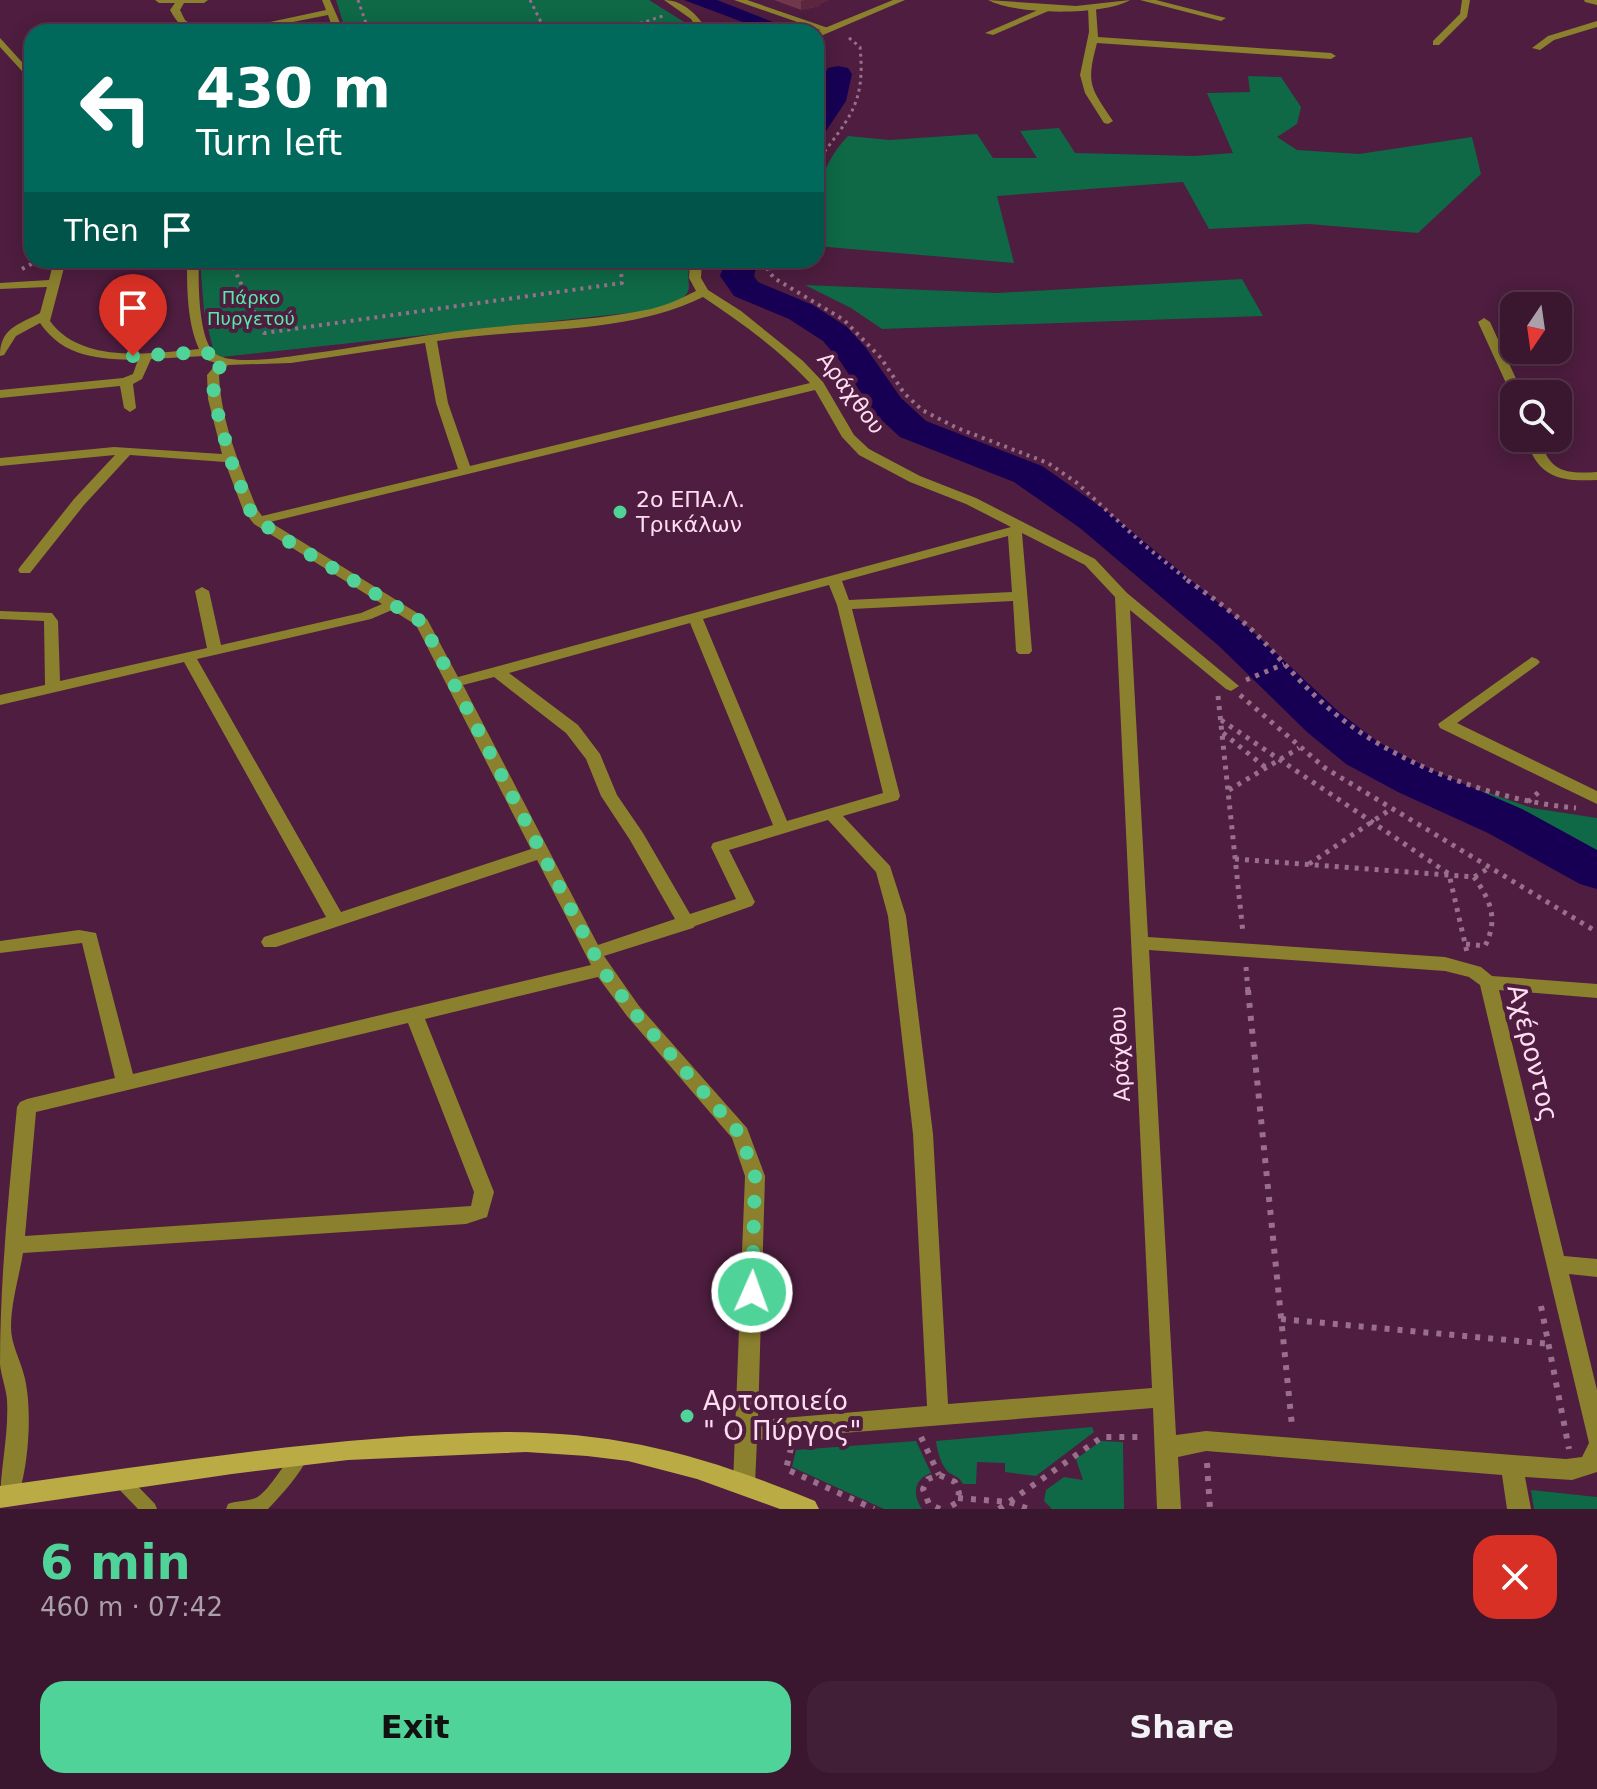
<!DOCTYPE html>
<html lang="en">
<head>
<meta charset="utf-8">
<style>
	:root { --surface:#3a162f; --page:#411f37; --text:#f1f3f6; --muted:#ab9faa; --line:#54354b; --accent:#4fd399 }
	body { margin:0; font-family:"DejaVu Sans",sans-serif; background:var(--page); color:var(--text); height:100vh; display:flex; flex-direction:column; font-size:30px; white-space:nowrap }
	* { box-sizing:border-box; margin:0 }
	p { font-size:26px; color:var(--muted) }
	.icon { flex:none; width:44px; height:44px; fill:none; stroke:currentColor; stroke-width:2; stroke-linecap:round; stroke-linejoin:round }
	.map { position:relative; height:1509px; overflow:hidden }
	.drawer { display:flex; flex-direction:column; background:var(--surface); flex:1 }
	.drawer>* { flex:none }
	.top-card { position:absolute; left:24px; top:24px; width:800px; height:244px; border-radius:24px; box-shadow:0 4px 20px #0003,0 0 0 2px var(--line); background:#00695c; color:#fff; overflow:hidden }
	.needle { width:52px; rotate:193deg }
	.tools { position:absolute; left:1500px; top:292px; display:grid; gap:16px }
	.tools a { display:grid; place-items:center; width:72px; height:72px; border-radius:16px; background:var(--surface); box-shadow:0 4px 20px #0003,0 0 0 2px var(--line); font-size:40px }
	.pin { position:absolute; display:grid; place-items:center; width:68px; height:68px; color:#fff; margin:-82px -34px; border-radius:50% 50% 50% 0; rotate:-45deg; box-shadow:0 0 8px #0007 }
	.pin .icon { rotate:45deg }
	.me { position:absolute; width:88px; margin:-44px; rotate:2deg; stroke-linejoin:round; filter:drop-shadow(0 0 6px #0008) }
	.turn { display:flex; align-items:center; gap:28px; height:168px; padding:0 40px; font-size:36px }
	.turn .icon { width:104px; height:104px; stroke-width:2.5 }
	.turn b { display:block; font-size:56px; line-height:68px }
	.then { display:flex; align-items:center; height:76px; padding:0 40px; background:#0003; gap:16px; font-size:30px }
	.round { display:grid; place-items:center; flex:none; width:84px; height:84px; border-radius:24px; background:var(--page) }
	.headline { display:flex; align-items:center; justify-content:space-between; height:136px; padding:0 40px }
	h1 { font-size:48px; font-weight:700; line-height:60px; color:var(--accent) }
	.cta { display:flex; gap:16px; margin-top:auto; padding:16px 40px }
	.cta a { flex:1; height:92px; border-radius:24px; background:var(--accent); color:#111; font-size:32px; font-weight:700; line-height:92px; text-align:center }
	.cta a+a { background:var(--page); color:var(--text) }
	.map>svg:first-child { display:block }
</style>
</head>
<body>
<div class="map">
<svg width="1597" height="1509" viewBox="0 0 1597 1509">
	<rect width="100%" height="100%" fill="#4e1d3f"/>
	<g fill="#0f6946">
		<path d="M336 0H649L684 22 691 32H346Z"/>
		<path d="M1248 76 1281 77 1301 107 1297 124 1277 137 1297 150 1359 154 1472 137 1481 174 1418 233 1308 224 1209 229 1183 182 997 196 1014 263 816 246C816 203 816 169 848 136L890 140 977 134 993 158H1037L1020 131 1059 128 1075 153 1194 156 1233 153 1207 93 1250 92Z"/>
		<path d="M200 260H690C688 270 688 277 689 286 689 304 658 307 646 311L222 357 214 353 204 311Z"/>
		<path d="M1242 279 1263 316 882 329 851 308 805 285 997 293Z"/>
		<path d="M1483 791 1532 808 1597 818V852L1479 794Z"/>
		<path d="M1092 1427 1094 1432 1036 1476 1005 1472V1463L977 1462 976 1484H963C959 1476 955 1477 948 1472 941 1465 937 1450 936 1441Z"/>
		<path d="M916 1441 931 1473C914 1479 912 1494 922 1509H884L792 1467 796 1450Z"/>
		<path d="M1101 1441 1123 1442 1124 1509H1052L1044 1501 1046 1490 1064 1477 1083 1480 1076 1459Z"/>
		<path d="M1531 1490 1597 1497V1509H1534Z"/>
	</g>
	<path fill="#170054" d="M684 0H717L798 32H769Z"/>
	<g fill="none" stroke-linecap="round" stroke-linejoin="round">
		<g fill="#170054" fill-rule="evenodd">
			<path d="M838 66 848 68 852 74 846 101 826 131 816 134C816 113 816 86 828 68Z"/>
			<path d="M726 260H758L754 276 758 282 813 305 847 327 866 348 901 398 926 421 1042 466 1108 512 1249 628 1339 712 1378 742 1432 770 1522 809 1597 850V889L1580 884 1488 833 1398 792 1346 764 1307 732 1219 646 1080 528 1014 482 900 437 875 414 840 361 823 341 789 319 734 296 720 276Z"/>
		</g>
		<g stroke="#996f8b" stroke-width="3" stroke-dasharray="3 4" stroke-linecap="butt">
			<path d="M358 0 369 32"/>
			<path d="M530 0 546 32"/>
			<path d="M613 32 666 15"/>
			<path d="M816 163C848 119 866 105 860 47L848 37"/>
		</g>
		<g stroke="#996f8b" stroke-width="4" stroke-dasharray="3 5" stroke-linecap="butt">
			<path d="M230 260 264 333 622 283 620 260"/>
			<path d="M772 260 768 270 774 278 844 320 881 358 904 393 922 410 957 428 1048 463 1077 483 1144 545 1190 582"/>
			<path d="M22 269 39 260"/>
		</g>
		<g stroke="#996f8b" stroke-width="5" stroke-dasharray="4 6" stroke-linecap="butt">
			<path d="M1187 580C1209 595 1230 610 1250 628 1276 653 1299 682 1326 706 1389 762 1493 801 1576 808"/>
			<path d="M1246 680 1284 664"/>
			<path d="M1240 695 1325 768 1597 932"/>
			<path d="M1218 696 1243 933"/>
			<path d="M1221 720 1449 874 1467 952"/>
			<path d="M1223 733 1265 767"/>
			<path d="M1229 790 1299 748"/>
			<path d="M1528 802 1542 789"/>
			<path d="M1235 859 1474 877 1489 868"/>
			<path d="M1309 864 1391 809"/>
			<path d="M1466 944 1485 946C1499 918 1490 900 1474 877"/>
			<path d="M1246 967 1248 992"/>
		</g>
		<g stroke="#996f8b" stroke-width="6" stroke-dasharray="5 8" stroke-linecap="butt">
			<path d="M1248 990 1292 1426"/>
			<path d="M1541 1306 1569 1449"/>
			<path d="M1281 1319 1551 1344"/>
			<path d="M921 1437 939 1475"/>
			<path d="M791 1448 786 1469 874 1509"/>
			<path d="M1207 1463 1210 1509"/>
			<path d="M958 1498 1009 1502 1029 1509"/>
			<path d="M940 1509 929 1504 923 1489 928 1479 939 1475 955 1482 959 1493 956 1503 946 1509"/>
			<path d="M999 1509 1102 1437H1143"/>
		</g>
		<g fill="#8b802e" fill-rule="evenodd">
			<path d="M301 1448 306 1450 309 1455C299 1476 284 1492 268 1509H226L228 1504C238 1500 251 1502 259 1496 274 1485 289 1453 301 1448Z"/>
			<path d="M120 1472 126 1474 155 1504 157 1509H138L114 1484 112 1479 114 1474Z"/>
		</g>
		<g fill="#8b802e" fill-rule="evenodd">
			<path d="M155 0H208L204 3H184L180 10 185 20 201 32C184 32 178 24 170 10L175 3H159Z"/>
			<path d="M322 0H330L344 32H334L328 15 242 32H223L326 10Z"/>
			<path d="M664 0C684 0 698 16 709 32H699L691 19Z"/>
			<path d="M734 0H747L834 30 826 32Z"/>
			<path d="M1140 0H1156L1226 18 1221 21Z"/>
			<path d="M1462 0H1470L1467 17 1439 45H1433V41L1460 14Z"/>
			<path d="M1045 7 1053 9 993 35 985 33Z"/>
			<path d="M1088 7 1096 9 1098 37 1331 53 1336 56 1331 59 1097 43C1086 84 1090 87 1113 121L1108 124 1104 123 1085 93 1080 75 1089 32Z"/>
			<path d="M1597 21V27L1554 40 1540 50 1532 48 1548 36Z"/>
			<path d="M54 260H66L50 321C82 365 152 353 199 349 187 322 187 289 187 260H199C198 280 198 342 216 354 233 366 286 357 307 354 363 347 419 335 475 329 534 322 594 321 651 309 667 305 682 298 696 291L689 278 690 260H702L701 278 708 290 741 311 803 361 823 382 854 435 869 449 920 476 976 498 1095 559 1127 593 1239 686 1231 691 1226 689 1130 610 1148 937 1445 957 1481 967 1492 976 1597 984V998L1499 990 1564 1256 1597 1259V1277L1569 1274 1597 1390V1472L1572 1480 1525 1477 1531 1509H1507L1502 1475 1206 1451 1178 1457 1181 1509H1157L1153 1408 757 1440 755 1484 752 1492 744 1495 736 1492 733 1484 745 1176 732 1138 627 1016 598 977 425 1019 494 1192 487 1217 466 1224 23 1253C19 1277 11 1303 11 1327 11 1344 20 1359 24 1375 33 1407 29 1473 15 1504L7 1507 0 1504C0 1469 9 1435 7 1400 6 1388 1 1376 0 1364 0 1278 9 1192 17 1107L20 1102 27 1099 115 1078 82 943 0 953V941L79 930 96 933 133 1074 591 965 537 860 276 947H264L261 942 264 937 326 917 184 662 0 705V695L45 685 44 621 0 619V611L52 613 58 621 60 681 207 648 195 591 202 587 209 591 221 645 361 613 382 604 254 524 243 510 225 462 130 455 84 505 30 573H20L18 570 20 567 74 499 115 455 0 466V458L114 447 222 454 208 399 207 375 217 363 209 361 204 356 151 359 142 379 133 384 136 408 130 412 124 408 120 386 0 398V390L123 378 133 374 138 360C99 359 64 358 40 323L16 336 4 355 0 356C0 328 18 325 40 313L47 287 0 289V283L49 280ZM703 297C741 322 779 350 810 383L470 466 448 403 437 341C522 327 625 336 703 297ZM425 343 436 403 458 469 262 516 257 509C240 466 221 422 219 375L228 365 291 363ZM815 390 842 437 859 455 910 482 966 504 1011 527 458 677 427 619 270 522ZM1022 533 1085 565 1115 597 1152 1388 948 1404 933 1134 906 916 890 866 843 816 898 800 900 796 852 609 1013 601 1016 651 1019 654H1029L1032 651ZM1008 536 1012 592 849 600 842 581ZM829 585 837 605 883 793 787 821 703 619ZM392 610 416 625 531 849 341 912 197 659 371 619ZM690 623 773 825 713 843 711 847 736 899 690 914 643 833 617 795 600 754 578 725 509 673ZM494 677 566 733 586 759 601 796 630 840 675 919 598 945 463 685ZM828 820 876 872 888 916 913 1134 927 1406 758 1420 765 1176 747 1128 639 1006 604 956 693 928 695 926 752 906 755 902 729 850ZM1149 950 1445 971 1469 977 1480 985 1589 1443 1582 1457 1566 1459 1206 1431 1176 1435ZM408 1023 474 1192 471 1206 25 1236 36 1112Z"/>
			<path d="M1484 318 1490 322 1523 394H1514V397L1511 394 1478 322Z"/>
			<path d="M1526 438H1540C1549 472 1565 474 1597 472V480C1559 482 1537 477 1526 438Z"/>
			<path d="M1532 657 1537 659 1540 662 1537 665 1457 723 1597 791V804L1440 728 1438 724Z"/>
		</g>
		<g fill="#8b802e" fill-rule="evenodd">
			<path d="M893 0H905L816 38 815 32Z"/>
			<path d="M988 0 1076 6 1130 0C1103 16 1015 15 988 0Z"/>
			<path d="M1584 0H1597V5L1585 2Z"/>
			<path d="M0 38 32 73V82L0 47Z"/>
		</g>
		<path fill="#baab45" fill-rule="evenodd" d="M506 1432C623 1432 708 1457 815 1501L819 1509H780L697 1479 628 1461 587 1456 526 1452 348 1460 232 1474 0 1508V1486C168 1463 335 1435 506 1432Z"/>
	</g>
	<path fill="#71384b" d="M774 0H829L820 4V6L801 10Z"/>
	<path fill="#5c263f" d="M806 0H829L820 4V6L801 10V1Z"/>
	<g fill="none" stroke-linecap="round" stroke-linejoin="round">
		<path stroke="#4fd399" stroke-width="14" stroke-dasharray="0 25.2" d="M133 356 206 352 224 362 213 375 214 399 230 458 250 510 259 521 283 538 422 622 602 969 633 1011 740 1134 755 1176 752 1292"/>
	</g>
	<g fill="#4fd399" stroke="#4e1d3f" stroke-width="3">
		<circle cx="620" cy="512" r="8"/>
		<circle cx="687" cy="1416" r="8"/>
	</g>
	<g text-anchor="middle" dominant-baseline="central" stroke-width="8" stroke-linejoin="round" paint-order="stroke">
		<g font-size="18" fill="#57ebaa" stroke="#4e1d3f">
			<text x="251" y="297">Πάρκο<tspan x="251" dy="21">Πυργετού</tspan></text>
		</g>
		<g font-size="22" fill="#feddf1" stroke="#4e1d3f">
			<text transform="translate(851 393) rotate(53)">Αράχθου</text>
			<text transform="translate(1120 1054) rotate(-93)">Αράχθου</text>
		</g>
		<g font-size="22" fill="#feddf1" stroke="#4e1d3f" text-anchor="start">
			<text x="636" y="499">2ο ΕΠΑ.Λ.<tspan x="636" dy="25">Τρικάλων</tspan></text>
		</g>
		<g font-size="26" fill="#feddf1" stroke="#4e1d3f">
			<text transform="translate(1533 1053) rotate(76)">Αχέροντος</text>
		</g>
		<g font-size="26" fill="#feddf1" stroke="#4e1d3f" text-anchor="start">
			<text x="703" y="1401">Αρτοποιείο<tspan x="703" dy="30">" Ο Πύργος"</tspan></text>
		</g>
	</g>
</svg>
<div class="tools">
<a><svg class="needle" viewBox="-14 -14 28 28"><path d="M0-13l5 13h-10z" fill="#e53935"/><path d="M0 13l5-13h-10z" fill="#ab9faa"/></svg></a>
<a><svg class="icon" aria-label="search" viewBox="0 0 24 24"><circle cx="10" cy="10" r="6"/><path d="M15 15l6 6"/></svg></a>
</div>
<div class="pin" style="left:133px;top:356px;background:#d93025"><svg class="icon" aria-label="arrive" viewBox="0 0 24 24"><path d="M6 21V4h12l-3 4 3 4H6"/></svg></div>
<svg class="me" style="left:752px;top:1292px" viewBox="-20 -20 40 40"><circle r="17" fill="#4fd399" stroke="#fff" stroke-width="3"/><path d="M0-11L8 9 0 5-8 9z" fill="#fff"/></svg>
<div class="top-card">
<div class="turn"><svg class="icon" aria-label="left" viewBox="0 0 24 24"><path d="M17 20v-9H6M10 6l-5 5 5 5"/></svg><div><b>430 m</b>Turn left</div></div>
<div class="then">Then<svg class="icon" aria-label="arrive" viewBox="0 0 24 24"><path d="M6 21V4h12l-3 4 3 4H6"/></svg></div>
</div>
</div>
<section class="drawer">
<div class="headline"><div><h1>6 min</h1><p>460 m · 07:42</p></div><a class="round" style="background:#d93025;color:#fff"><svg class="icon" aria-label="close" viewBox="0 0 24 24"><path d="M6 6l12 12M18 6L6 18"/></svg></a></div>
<div class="cta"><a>Exit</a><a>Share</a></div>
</section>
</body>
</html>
